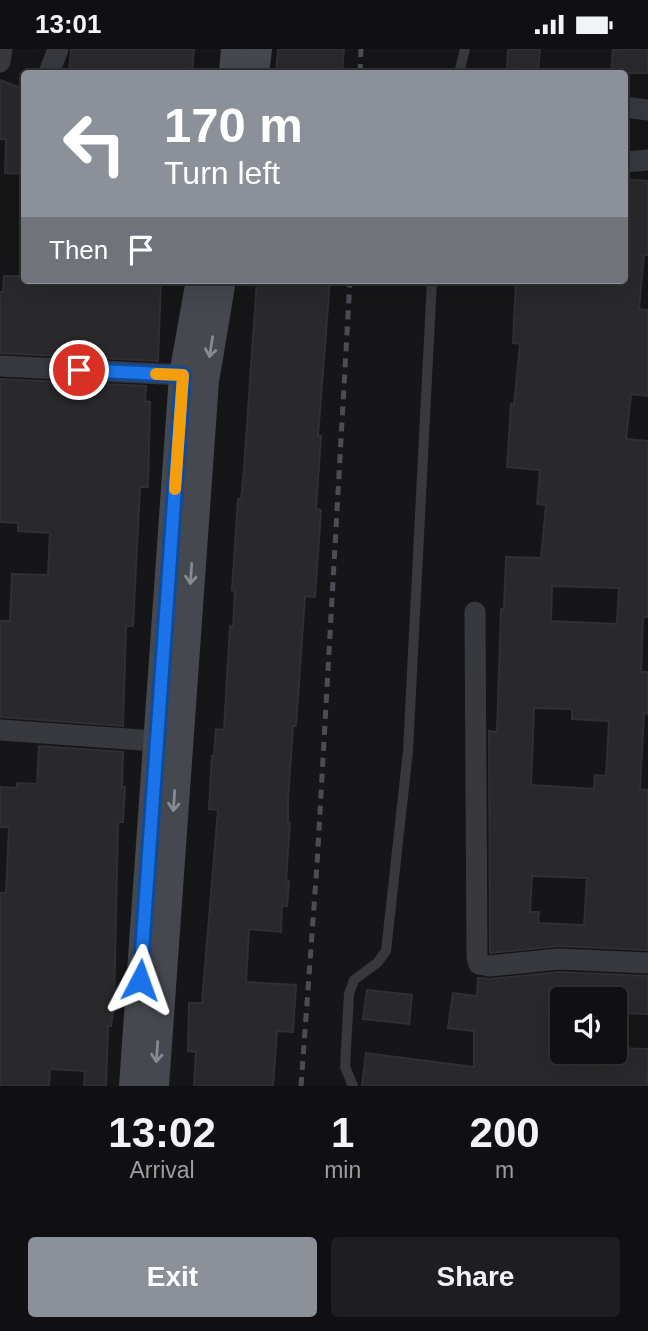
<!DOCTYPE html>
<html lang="en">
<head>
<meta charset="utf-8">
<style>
	:root { --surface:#101012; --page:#1e1e20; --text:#f1f3f6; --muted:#9c9d9f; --line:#303032; --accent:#8c9099 }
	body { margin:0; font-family:Arial,sans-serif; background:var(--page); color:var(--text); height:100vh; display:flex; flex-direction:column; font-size:26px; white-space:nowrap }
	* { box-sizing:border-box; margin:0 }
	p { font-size:23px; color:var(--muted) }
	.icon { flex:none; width:38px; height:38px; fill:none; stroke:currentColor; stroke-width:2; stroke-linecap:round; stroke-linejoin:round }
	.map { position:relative; height:1037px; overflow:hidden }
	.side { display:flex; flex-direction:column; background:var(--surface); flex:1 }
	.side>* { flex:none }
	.top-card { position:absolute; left:21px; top:21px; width:607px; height:214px; border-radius:7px; box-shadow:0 7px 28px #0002,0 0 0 2px var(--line); background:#8c9099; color:#fff; overflow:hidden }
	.buttons { position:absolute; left:550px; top:938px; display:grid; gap:14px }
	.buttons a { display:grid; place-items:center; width:77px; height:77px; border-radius:7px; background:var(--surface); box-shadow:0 7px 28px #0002,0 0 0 2px var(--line); font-size:35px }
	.pin { position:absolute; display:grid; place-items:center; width:60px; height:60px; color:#fff; margin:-30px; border:4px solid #fff; border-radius:50%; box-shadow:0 2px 7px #0007 }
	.me { position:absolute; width:77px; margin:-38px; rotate:4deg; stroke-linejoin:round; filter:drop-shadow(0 0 5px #0008) }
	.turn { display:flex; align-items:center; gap:24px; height:147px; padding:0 28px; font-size:32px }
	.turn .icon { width:91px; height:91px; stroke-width:2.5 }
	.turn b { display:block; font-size:49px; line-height:60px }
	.then { display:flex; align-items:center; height:66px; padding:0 28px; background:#0003; gap:14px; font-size:26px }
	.eta { display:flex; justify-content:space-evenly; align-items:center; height:119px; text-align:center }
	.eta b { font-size:42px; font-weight:600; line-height:49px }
	.action { display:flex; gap:14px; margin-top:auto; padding:14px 28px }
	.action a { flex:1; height:80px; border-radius:7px; background:var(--accent); color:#fff; font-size:28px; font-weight:600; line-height:80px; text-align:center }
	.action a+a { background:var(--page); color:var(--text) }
	.status { display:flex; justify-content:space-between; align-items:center; height:49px; padding:0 35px; background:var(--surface); direction:ltr }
	.status svg { height:19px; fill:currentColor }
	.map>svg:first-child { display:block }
</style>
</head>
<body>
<div class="status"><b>13:01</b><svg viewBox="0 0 49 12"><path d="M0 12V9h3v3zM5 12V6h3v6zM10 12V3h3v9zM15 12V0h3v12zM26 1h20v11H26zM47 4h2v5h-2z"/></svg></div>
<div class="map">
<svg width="648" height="1037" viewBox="0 0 648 1037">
	<rect width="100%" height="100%" fill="#161618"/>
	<g fill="#29292c" stroke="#303034" stroke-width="2" fill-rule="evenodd">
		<path d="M71 0H194L192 24H69Z"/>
		<path d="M278 0H344L342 23 302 20V24H276Z"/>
		<path d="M508 0H540L538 21 507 19Z"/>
		<path d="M613 0H648V24H611Z"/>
		<path d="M0 31 24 40V125L5 124 6 90H0Z"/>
		<path d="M625 130 648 132V206H644L639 260 648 261V347L631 345 626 390 648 392V568H643L641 623H648V665L644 664 640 740 648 741V901L559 897 490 904 489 682 497 683 501 560H504L506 508 541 509 546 456 537 455 540 421 507 418 511 355 514 356 520 295 513 294 516 231H625V199L629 152H625ZM552 537 619 539 617 575 551 572ZM534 659 572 660V670L609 672 606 727 595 726 594 740 531 736ZM532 827 587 829 584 876 538 874 539 863H530Z"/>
		<path d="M4 227H24V231H159L161 232 158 312 0 304V243H3Z"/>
		<path d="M257 231H330L318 387H321L316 460 321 461 315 548 305 547 296 677H293L288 751V774H290L286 831 289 832 287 857H282L281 883 249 880 246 933 296 936 293 983 277 982 273 1037H194L196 1003 188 1002 189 954H202L218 761 209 760 212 707H214L216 680 224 681 230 577 233 578 235 542 232 541 238 450H241L244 420Z"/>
		<path d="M0 330 146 337 145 352 150 353 148 438H140L133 577H126L123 677 0 668V572H10L12 525 48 526 50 484 18 482V474L0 473Z"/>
		<path d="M39 697 123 703 122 738H125L123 773H118L114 958 111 977H108L106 1037H84L85 1022 50 1020 49 1037H0V844H6L9 778H0V738L17 739V734L37 735Z"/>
		<path d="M559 923 648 927V965L620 964V950H562V1003H614V999L648 1000 647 1037H362L366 1004 474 1018V982L448 979 453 944 477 947 478 929H481L490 930Z"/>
		<path d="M367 941 412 946 409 975 363 970Z"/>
	</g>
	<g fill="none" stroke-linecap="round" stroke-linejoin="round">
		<g stroke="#37393e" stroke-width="10">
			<path d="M459 24 465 0"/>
			<path d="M353 1037 345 1018 349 945 354 931 377 914 386 902 408 702 432 231"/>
		</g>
		<g stroke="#37393e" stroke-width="21">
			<path d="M0 13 2 0"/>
			<path d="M49 24 58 0"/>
			<path d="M625 58 648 61"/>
			<path d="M625 113 648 111"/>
			<path d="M0 317 183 326"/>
			<path d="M475 563 477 908 479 915 489 917 559 910 648 914"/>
			<path d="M0 681 156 692"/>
		</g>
		<g stroke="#45484e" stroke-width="28">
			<path d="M233 24 235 0"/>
			<path d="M255 24 258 0"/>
			<path d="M133 1037 183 326 200 231"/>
			<path d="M155 1037 205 332 222 231"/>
		</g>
		<g stroke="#4a4d53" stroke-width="5" stroke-dasharray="9 7" stroke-linecap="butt">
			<path d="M360 24 361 0"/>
			<path d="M301 1037 317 816 350 231"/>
		</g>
	</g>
	<defs><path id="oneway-shaft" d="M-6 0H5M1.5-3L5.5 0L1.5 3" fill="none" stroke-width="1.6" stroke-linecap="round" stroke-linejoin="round" transform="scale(1.75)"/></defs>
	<g stroke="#858b94">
		<use href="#oneway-shaft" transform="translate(211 298) rotate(99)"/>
		<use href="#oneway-shaft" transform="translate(191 525) rotate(94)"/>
		<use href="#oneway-shaft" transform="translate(174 752) rotate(94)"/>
		<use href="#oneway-shaft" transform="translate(157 1003) rotate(94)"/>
	</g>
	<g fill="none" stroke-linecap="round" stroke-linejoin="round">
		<g stroke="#114b97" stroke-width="18">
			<path id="route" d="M79 321 183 326 140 931"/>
		</g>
		<use href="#route" stroke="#1a73e8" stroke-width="12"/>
		<path stroke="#f59e0b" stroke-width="12" d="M156 325 183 326 175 440"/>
	</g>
</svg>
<div class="buttons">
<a><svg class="icon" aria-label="sound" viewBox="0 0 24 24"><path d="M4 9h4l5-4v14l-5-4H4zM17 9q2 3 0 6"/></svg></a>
</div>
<div class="pin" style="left:79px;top:321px;background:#d93025"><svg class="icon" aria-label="arrive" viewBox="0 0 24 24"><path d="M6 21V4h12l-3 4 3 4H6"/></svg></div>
<svg class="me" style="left:140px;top:931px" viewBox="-20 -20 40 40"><path d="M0-17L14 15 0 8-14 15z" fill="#1a73e8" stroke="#fff" stroke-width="4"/></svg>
<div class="top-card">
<div class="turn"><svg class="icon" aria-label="left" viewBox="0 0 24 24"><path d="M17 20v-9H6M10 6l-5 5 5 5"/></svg><div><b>170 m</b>Turn left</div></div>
<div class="then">Then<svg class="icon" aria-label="arrive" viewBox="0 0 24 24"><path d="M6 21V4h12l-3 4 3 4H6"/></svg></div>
</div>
</div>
<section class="side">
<div class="eta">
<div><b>13:02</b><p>Arrival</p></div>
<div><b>1</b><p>min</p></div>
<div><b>200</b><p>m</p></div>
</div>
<div class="action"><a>Exit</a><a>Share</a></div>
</section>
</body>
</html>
